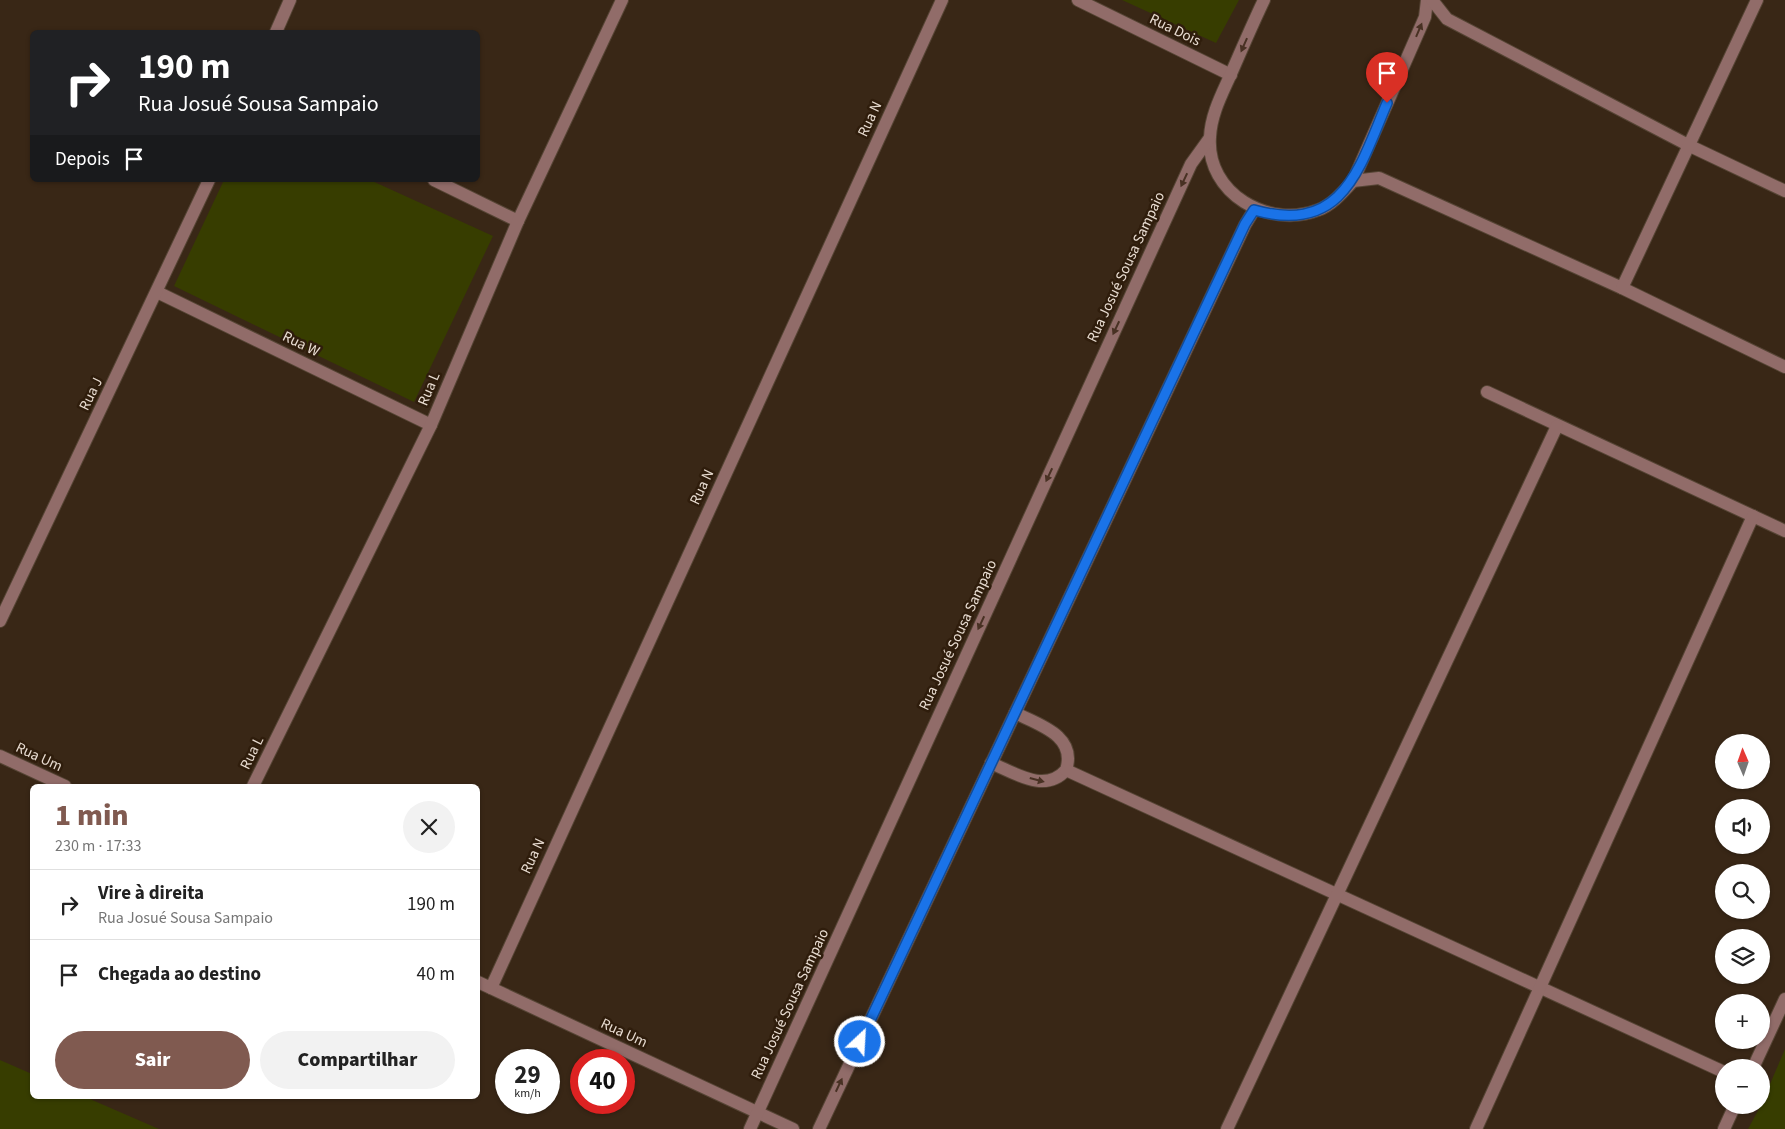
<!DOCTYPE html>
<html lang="pt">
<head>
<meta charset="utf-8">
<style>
	:root { --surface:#fff; --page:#f2f2f2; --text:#222; --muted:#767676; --line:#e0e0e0; --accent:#805a50 }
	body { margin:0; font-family:"Source Sans 3",sans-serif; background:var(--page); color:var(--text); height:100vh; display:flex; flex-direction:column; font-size:19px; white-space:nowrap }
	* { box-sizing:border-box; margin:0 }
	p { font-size:16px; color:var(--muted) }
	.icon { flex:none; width:28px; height:28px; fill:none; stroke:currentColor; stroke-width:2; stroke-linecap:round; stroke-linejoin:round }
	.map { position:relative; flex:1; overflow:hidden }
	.sheet { position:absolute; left:30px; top:784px; width:450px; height:315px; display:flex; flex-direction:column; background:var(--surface); border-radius:8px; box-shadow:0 1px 4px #0004 }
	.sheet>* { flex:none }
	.banner { position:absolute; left:30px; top:30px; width:450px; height:152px; border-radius:8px; box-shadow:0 1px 4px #0004; background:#202124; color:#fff; overflow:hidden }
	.needle { width:32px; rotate:358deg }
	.tools { position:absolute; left:1715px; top:734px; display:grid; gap:10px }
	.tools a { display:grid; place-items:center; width:55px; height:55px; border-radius:50%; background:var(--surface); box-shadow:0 1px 4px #0004; font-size:25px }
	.speed { position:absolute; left:495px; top:1049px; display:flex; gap:10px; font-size:25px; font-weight:700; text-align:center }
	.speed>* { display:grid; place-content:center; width:65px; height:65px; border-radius:50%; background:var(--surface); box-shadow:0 1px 4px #0004; line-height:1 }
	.speed small { font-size:12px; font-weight:400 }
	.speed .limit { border:8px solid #d22; background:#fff; color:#111 }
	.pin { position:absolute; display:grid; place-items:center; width:42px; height:42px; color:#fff; margin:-51px -21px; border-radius:50% 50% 50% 0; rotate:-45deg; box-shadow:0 0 5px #0007 }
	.pin .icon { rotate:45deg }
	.me { position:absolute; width:55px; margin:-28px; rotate:25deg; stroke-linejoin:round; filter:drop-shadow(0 0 4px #0008) }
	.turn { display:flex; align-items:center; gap:18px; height:105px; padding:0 25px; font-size:22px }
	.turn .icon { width:65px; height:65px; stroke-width:2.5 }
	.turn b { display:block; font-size:35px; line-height:42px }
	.then { display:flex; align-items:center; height:48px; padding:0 25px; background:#0003; gap:10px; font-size:19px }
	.round { display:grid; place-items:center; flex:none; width:52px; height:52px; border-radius:26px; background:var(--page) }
	.headline { display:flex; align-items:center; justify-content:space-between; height:85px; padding:0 25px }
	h1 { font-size:30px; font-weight:800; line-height:38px; color:var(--accent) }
	.button { display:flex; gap:10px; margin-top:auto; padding:10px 25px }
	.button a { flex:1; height:58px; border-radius:30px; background:var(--accent); color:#fff; font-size:20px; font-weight:800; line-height:58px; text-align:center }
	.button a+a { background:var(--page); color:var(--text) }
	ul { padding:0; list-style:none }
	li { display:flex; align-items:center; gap:15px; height:70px; padding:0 25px; border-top:1px solid var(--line) }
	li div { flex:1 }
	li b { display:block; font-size:19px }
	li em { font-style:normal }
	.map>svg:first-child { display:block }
</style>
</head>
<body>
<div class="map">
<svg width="1785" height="1129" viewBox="0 0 1785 1129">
	<rect width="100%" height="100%" fill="#392716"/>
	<g fill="#373d00">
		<path d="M1122 0H1239L1216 43Z"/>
		<path d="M224 180H370L493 236 414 402 174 286Z"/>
		<path d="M1785 1049V1129H1748L1761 1105Z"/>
		<path d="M0 1060 32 1074V1096H83L159 1129H0Z"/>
	</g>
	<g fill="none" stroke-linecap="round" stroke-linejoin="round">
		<g stroke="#554434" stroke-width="14">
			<g id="minor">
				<path d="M1078 0 1231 75"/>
				<path d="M1264 0C1252 25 1241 51 1230 76 1221 96 1211 115 1210 137 1206 194 1269 229 1318 210 1332 205 1343 192 1353 181L1425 17 1427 0"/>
				<path d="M1432 0 1447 19 1690 146 1785 191"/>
				<path d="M276 32 290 0"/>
				<path d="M434 180 518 221"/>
				<path d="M1353 181 1379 178 1622 288 1785 367"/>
				<path d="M1622 288 1757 0"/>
				<path d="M157 292 431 425"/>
				<path d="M1487 392 1785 531"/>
				<path d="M0 621 209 180"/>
				<path d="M0 756 65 786"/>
				<path d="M991 763C1015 773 1045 794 1066 770 1077 736 1040 725 1015 713"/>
				<path d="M1066 770 1724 1072"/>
				<path d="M253 786 431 425 518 221 622 0"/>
				<path d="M478 982 793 1129"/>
				<path d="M491 988 942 0"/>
				<path d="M1753 1068 1785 999"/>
				<path d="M750 1129 1191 164 1209 139"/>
				<path d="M819 1129 1245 225 1254 210"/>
				<path d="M1227 1129 1557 426"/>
				<path d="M1476 1129 1753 516"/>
				<path d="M1724 1129 1735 1105"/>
			</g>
		</g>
		<use href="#minor" stroke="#916c69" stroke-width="12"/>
	</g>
	<defs><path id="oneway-solid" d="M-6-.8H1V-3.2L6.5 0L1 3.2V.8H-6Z" transform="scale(1.25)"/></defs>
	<g fill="#483123">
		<use href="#oneway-solid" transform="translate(1419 30) rotate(-67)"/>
		<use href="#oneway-solid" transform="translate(1244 45) rotate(114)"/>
		<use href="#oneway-solid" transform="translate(1184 180) rotate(115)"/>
		<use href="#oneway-solid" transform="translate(1116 328) rotate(115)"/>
		<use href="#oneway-solid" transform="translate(1049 475) rotate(115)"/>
		<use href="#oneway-solid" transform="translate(981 623) rotate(115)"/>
		<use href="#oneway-solid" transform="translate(1037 780) rotate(15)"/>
		<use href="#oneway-solid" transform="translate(839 1085) rotate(-65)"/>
	</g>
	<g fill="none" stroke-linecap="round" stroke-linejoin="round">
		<g stroke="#114b97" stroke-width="12">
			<path id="route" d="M860 1042 1245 224 1254 210C1343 235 1359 169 1387 103"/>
		</g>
		<use href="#route" stroke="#1a73e8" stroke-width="9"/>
	</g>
	<g text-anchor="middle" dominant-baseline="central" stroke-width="5" stroke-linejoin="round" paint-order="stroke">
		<g font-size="15" fill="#e9ddd2" stroke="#2f1d0c">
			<text transform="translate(1175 30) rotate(26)">Rua Dois</text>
			<text transform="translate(870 119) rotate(-65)">Rua N</text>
			<text transform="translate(1126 267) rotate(-65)">Rua Josué Sousa Sampaio</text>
			<text transform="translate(301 344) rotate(26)">Rua W</text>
			<text transform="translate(429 389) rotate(-67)">Rua L</text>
			<text transform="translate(91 394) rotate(-64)">Rua J</text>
			<text transform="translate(702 487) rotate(-65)">Rua N</text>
			<text transform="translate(958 635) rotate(-65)">Rua Josué Sousa Sampaio</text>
			<text transform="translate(252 753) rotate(-64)">Rua L</text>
			<text transform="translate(39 757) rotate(25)">Rua Um</text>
			<text transform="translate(533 856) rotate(-65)">Rua N</text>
			<text transform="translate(790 1004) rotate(-65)">Rua Josué Sousa Sampaio</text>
			<text transform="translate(624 1033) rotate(25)">Rua Um</text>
		</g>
	</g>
</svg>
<div class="tools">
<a><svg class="needle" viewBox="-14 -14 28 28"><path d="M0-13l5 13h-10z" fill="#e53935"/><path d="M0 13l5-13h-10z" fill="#767676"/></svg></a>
<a><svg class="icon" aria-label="sound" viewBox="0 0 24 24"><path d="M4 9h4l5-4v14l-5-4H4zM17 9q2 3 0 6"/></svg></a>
<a><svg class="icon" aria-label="search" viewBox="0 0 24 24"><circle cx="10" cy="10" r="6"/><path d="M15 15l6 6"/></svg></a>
<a><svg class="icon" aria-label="layers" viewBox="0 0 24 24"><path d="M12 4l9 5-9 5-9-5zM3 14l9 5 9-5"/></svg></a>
<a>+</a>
<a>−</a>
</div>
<div class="speed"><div>29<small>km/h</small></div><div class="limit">40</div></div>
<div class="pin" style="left:1387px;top:103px;background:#d93025"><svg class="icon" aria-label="arrive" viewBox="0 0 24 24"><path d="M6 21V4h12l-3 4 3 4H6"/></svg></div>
<svg class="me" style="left:860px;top:1042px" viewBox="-20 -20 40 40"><circle r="17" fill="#1a73e8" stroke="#fff" stroke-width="3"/><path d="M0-11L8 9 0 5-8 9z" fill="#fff"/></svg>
<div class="banner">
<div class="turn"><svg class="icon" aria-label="right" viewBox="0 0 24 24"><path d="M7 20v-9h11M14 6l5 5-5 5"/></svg><div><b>190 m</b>Rua Josué Sousa Sampaio</div></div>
<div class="then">Depois<svg class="icon" aria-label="arrive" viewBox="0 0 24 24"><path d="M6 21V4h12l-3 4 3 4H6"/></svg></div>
</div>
<section class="sheet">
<div class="headline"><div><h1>1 min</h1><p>230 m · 17:33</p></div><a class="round"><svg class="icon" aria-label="close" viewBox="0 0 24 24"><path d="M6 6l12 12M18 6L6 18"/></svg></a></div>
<ul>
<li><svg class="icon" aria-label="right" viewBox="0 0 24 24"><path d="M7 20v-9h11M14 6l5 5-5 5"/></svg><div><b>Vire à direita</b><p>Rua Josué Sousa Sampaio</p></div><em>190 m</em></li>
<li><svg class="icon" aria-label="arrive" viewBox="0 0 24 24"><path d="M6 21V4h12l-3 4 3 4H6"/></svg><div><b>Chegada ao destino</b></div><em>40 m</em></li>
</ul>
<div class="button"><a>Sair</a><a>Compartilhar</a></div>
</section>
</div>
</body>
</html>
